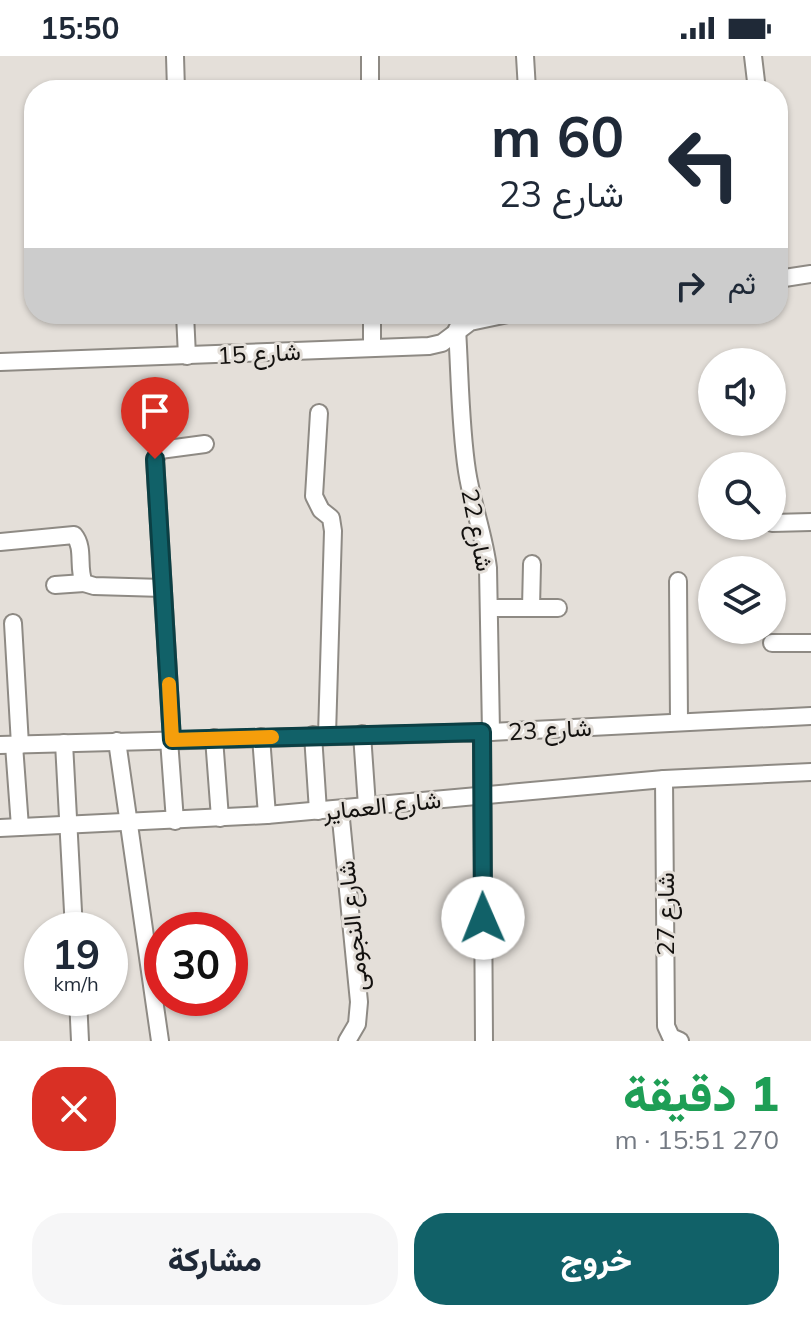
<!DOCTYPE html>
<html lang="ar">
<head>
<meta charset="utf-8">
<style>
	:root { --surface:#fff; --page:#f6f6f7; --text:#1f2937; --muted:#747a83; --accent:#116168 }
	body { margin:0; font-family:Mulish,Vazirmatn,sans-serif; background:var(--page); color:var(--text); direction:rtl; height:100vh; display:flex; flex-direction:column; font-size:30px; white-space:nowrap }
	* { box-sizing:border-box; margin:0 }
	p { font-size:26px; color:var(--muted) }
	.icon { flex:none; width:44px; height:44px; fill:none; stroke:currentColor; stroke-width:2; stroke-linecap:round; stroke-linejoin:round }
	.map { position:relative; height:985px; overflow:hidden; direction:ltr }
	.side { display:flex; flex-direction:column; background:var(--surface); flex:1 }
	.side>* { flex:none }
	.top-card { position:absolute; left:24px; top:24px; width:764px; height:244px; border-radius:32px; box-shadow:0 2px 6px #0004; direction:rtl; background:#fff; color:var(--text); overflow:hidden }
	.fabs { position:absolute; left:698px; top:292px; display:grid; gap:16px }
	.fabs a { display:grid; place-items:center; width:88px; height:88px; border-radius:50%; background:var(--surface); box-shadow:0 2px 6px #0004; font-size:40px }
	.speed { position:absolute; left:24px; top:856px; display:flex; gap:16px; font-size:40px; font-weight:700; text-align:center }
	.speed>* { display:grid; place-content:center; width:104px; height:104px; border-radius:50%; background:var(--surface); box-shadow:0 2px 6px #0004; line-height:1 }
	.speed small { font-size:20px; font-weight:400 }
	.speed .limit { border:12px solid #d22; background:#fff; color:#111 }
	.pin { position:absolute; display:grid; place-items:center; width:68px; height:68px; color:#fff; margin:-82px -34px; border-radius:50% 50% 50% 0; rotate:-45deg; box-shadow:0 0 8px #0007 }
	.pin .icon { rotate:45deg }
	.me { position:absolute; width:88px; margin:-44px; rotate:359deg; stroke-linejoin:round; filter:drop-shadow(0 0 6px #0008) }
	.turn { display:flex; align-items:center; gap:28px; height:168px; padding:0 32px; font-size:36px }
	.turn .icon { width:104px; height:104px; stroke-width:2.5 }
	.turn b { display:block; font-size:56px; line-height:68px }
	.then { display:flex; align-items:center; height:76px; padding:0 32px; background:#0003; gap:16px; font-size:30px }
	.round { display:grid; place-items:center; flex:none; width:84px; height:84px; border-radius:32px; background:var(--page) }
	.head { display:flex; align-items:center; justify-content:space-between; height:136px; padding:0 32px }
	h1 { font-size:48px; font-weight:800; line-height:60px; color:#1e9e55 }
	.cta { display:flex; gap:16px; margin-top:auto; padding:16px 32px }
	.cta a { flex:1; height:92px; border-radius:32px; background:var(--accent); color:#fff; font-size:32px; font-weight:800; line-height:92px; text-align:center }
	.cta a+a { background:var(--page); color:var(--text) }
	.status { display:flex; justify-content:space-between; align-items:center; height:56px; padding:0 40px; background:var(--surface); direction:ltr }
	.status svg { height:22px; fill:currentColor }
	.map>svg:first-child { display:block }
</style>
</head>
<body>
<div class="status"><b>15:50</b><svg viewBox="0 0 49 12"><path d="M0 12V9h3v3zM5 12V6h3v6zM10 12V3h3v9zM15 12V0h3v12zM26 1h20v11H26zM47 4h2v5h-2z"/></svg></div>
<div class="map">
<svg width="811" height="985" viewBox="0 0 811 985">
	<rect width="100%" height="100%" fill="#e4dfd9"/>
	<g fill="none" stroke-linecap="round" stroke-linejoin="round">
		<g stroke="#8e8a84" stroke-width="20">
			<g id="street">
				<path d="M175 0 176 34"/>
				<path d="M370 0V34"/>
				<path d="M525 0 527 34"/>
				<path d="M753 0 757 34"/>
				<path d="M778 223 811 218"/>
				<path d="M185 258 187 300"/>
				<path d="M372 258V292"/>
				<path d="M457 273C460 320 460 369 467 415 472 448 484 479 488 512L491 676"/>
				<path d="M0 306 429 290 442 287 470 266 508 258"/>
				<path d="M319 357 314 440 321 454 331 462 333 475 327 679"/>
				<path d="M772 467 811 466"/>
				<path d="M0 486 74 479C85 492 77 512 84 527L94 530 163 532"/>
				<path d="M678 525 679 666"/>
				<path d="M55 529 84 527"/>
				<path d="M489 552H558"/>
				<path d="M531 552 532 508"/>
				<path d="M13 567 20 689"/>
				<path d="M772 587H811"/>
				<path d="M482 676 484 985"/>
				<path d="M362 678 367 750"/>
				<path d="M313 679 318 755"/>
				<path d="M261 681 267 759"/>
				<path d="M214 682 220 762"/>
				<path d="M169 684 175 765"/>
				<path d="M172 684 155 403 160 394 205 388"/>
				<path d="M117 685 160 985"/>
				<path d="M64 687 74 874"/>
				<path d="M0 689 491 676 811 660"/>
				<path d="M14 689 20 771"/>
				<path d="M664 723 666 970 671 981 680 985"/>
				<path d="M340 753 359 946 357 968 347 985"/>
				<path d="M0 772 267 759 664 723 811 716"/>
				<path d="M78 942 80 985"/>
			</g>
		</g>
		<use href="#street" stroke="#fff" stroke-width="16"/>
	</g>
	<g fill="none" stroke-linecap="round" stroke-linejoin="round">
		<g stroke="#0b3f44" stroke-width="20">
			<path id="route" d="M155 403 172 684 482 676 483 862"/>
		</g>
		<use href="#route" stroke="#116168" stroke-width="14"/>
		<path stroke="#f59e0b" stroke-width="14" d="M169 628 172 684 272 681"/>
	</g>
	<g text-anchor="middle" dominant-baseline="central" stroke-width="6" stroke-linejoin="round" paint-order="stroke">
		<g font-size="24" fill="#13110f" stroke="#e4dfd9">
			<text transform="translate(259 297) rotate(-3)">شارع 15</text>
			<text transform="translate(478 474) rotate(79)">شارع 22</text>
			<text transform="translate(550 673) rotate(-3)">شارع 23</text>
			<text transform="translate(382 749) rotate(-6)">شارع العماير</text>
			<text transform="translate(665 858) rotate(-90)">شارع 27</text>
			<text transform="translate(352 870) rotate(-96)">شارع النجومى</text>
		</g>
	</g>
</svg>
<div class="fabs">
<a><svg class="icon" aria-label="sound" viewBox="0 0 24 24"><path d="M4 9h4l5-4v14l-5-4H4zM17 9q2 3 0 6"/></svg></a>
<a><svg class="icon" aria-label="search" viewBox="0 0 24 24"><circle cx="10" cy="10" r="6"/><path d="M15 15l6 6"/></svg></a>
<a><svg class="icon" aria-label="layers" viewBox="0 0 24 24"><path d="M12 4l9 5-9 5-9-5zM3 14l9 5 9-5"/></svg></a>
</div>
<div class="speed"><div>19<small>km/h</small></div><div class="limit">30</div></div>
<div class="pin" style="left:155px;top:403px;background:#d93025"><svg class="icon" aria-label="arrive" viewBox="0 0 24 24"><path d="M6 21V4h12l-3 4 3 4H6"/></svg></div>
<svg class="me" style="left:483px;top:862px" viewBox="-20 -20 40 40"><circle r="19" fill="#fff"/><path d="M0-13L10 11 0 6-10 11z" fill="#116168"/></svg>
<div class="top-card">
<div class="turn"><svg class="icon" aria-label="left" viewBox="0 0 24 24"><path d="M17 20v-9H6M10 6l-5 5 5 5"/></svg><div><b>60 m</b>شارع 23</div></div>
<div class="then">ثم<svg class="icon" aria-label="right" viewBox="0 0 24 24"><path d="M7 20v-9h11M14 6l5 5-5 5"/></svg></div>
</div>
</div>
<section class="side">
<div class="head"><div><h1>1 دقيقة</h1><p>270 m · 15:51</p></div><a class="round" style="background:#d93025;color:#fff"><svg class="icon" aria-label="close" viewBox="0 0 24 24"><path d="M6 6l12 12M18 6L6 18"/></svg></a></div>
<div class="cta"><a>خروج</a><a>مشاركة</a></div>
</section>
</body>
</html>
